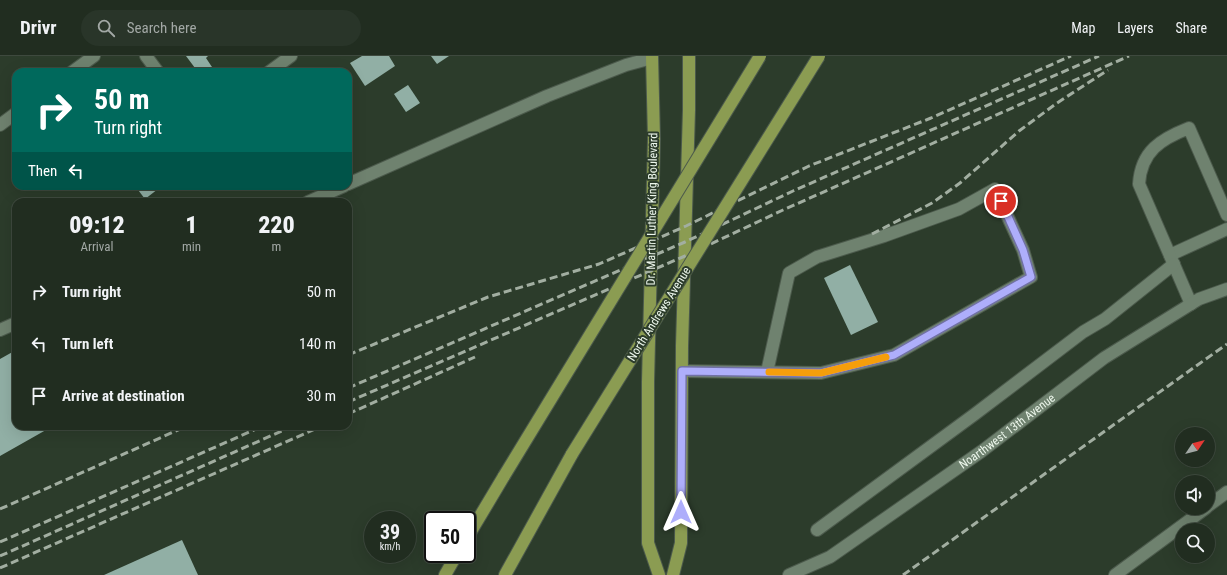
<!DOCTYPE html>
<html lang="en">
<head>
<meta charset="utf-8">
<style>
	:root { --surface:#212d20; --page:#293529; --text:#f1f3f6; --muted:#a2a8a5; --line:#3e493e }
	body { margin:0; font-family:"Roboto Condensed",sans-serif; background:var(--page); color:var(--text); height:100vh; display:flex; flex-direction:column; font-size:15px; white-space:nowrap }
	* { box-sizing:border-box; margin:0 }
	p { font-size:13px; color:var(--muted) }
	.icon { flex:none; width:22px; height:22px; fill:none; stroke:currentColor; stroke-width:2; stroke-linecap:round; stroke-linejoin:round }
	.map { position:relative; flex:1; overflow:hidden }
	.side { position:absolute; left:12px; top:142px; width:340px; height:232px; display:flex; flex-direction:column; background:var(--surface); border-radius:12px; box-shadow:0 4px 16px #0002,0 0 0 1px var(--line) }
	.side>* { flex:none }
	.banner { position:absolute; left:12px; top:12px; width:340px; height:122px; border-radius:12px; box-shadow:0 4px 16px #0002,0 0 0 1px var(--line); background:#00695c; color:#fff; overflow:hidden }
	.needle { width:26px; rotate:55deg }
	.controls { position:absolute; left:1175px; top:371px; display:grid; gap:8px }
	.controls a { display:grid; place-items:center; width:40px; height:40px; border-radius:50%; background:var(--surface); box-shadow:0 4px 16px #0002,0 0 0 1px var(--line); font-size:20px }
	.speed { position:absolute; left:364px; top:455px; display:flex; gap:8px; font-size:20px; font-weight:700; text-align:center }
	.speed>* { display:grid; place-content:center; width:52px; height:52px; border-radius:50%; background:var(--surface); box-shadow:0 4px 16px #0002,0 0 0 1px var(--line); line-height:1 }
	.speed small { font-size:10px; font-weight:400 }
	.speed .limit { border:2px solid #111; border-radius:6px; background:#fff; color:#111 }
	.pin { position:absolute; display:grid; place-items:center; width:34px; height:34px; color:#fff; margin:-17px; border:2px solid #fff; border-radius:50%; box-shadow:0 1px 4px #0007 }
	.me { position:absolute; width:44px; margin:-22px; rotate:0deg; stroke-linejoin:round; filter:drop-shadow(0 0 3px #0008) }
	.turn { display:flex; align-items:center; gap:14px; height:84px; padding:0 16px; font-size:18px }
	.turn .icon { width:52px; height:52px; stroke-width:2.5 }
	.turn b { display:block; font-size:28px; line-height:34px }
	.then { display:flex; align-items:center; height:38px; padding:0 16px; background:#0003; gap:8px; font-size:15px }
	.eta { display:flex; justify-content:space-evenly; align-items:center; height:68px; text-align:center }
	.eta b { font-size:24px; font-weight:800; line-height:28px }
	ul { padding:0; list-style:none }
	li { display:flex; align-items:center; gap:12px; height:52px; padding:0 16px }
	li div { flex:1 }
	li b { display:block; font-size:15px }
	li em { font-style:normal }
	header { display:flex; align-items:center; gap:24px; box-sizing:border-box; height:56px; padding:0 20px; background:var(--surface); border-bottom:1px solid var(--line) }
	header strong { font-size:19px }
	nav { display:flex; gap:22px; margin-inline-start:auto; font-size:14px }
	.search { width:280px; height:36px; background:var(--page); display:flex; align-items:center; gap:10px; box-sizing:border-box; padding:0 14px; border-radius:22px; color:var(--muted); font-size:15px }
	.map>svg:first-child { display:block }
</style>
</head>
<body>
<header>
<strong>Drivr</strong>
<div class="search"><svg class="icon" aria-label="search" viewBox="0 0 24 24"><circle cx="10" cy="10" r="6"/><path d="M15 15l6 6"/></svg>Search here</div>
<nav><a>Map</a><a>Layers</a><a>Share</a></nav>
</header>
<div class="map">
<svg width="1227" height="519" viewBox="0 0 1227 519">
	<rect width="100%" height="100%" fill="#2c3c2b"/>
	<g fill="#91afa5">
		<path d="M186 0H208L206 2 212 11 205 16H198Z"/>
		<path d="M362 0H389L395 10 365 30 350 7Z"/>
		<path d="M431 0H449L437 8Z"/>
		<path d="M408 29 420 47 406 56 394 38Z"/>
		<path d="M135 130H162L145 143Z"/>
		<path d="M850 209 878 266 851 279 824 222Z"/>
		<path d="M16 294V370H53L0 400V303Z"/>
		<path d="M182 484 198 519H104Z"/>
	</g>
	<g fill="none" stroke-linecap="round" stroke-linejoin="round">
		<g stroke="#4c5a4c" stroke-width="14">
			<g id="minor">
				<path d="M146 0 158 16"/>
				<path d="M72 16 94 0"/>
				<path d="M269 16 291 0"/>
				<path d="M0 69 16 57"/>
				<path d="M348 128 547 40 626 9 652 2"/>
				<path d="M308 146 344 130"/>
				<path d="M1170 199 1227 173"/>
				<path d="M1191 248 1139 128C1141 95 1161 83 1189 72L1227 159"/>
				<path d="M0 274 16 267"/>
				<path d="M682 315 821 317 894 299 1031 221 1023 194 995 133 959 153 884 180 817 201 789 217 767 316"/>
				<path d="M1208 450 1227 436"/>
				<path d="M817 474 975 358 1083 276 1105 263 1174 208"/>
				<path id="s1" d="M789 519 830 501 982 395 1104 302 1199 243 1227 233"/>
				<path d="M1115 519 1206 452"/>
			</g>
		</g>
		<g stroke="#4c5a4c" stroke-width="14">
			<g id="major">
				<path d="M652 0 654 83 648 326V487L659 519"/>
				<path d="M467 482 504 420"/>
				<path d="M445 519 457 498"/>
				<path d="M505 519 572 398"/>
				<path d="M673 519 681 487 682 290 689 54V0"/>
			</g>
		</g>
		<use href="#minor" stroke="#6f826f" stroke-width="12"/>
		<use href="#major" stroke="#8b9c52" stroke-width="12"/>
		<g stroke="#a2aea1" stroke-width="3" stroke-dasharray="8 4" stroke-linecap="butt">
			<path d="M872 178 932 147 960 127 1019 75 1057 47 1108 14"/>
			<path d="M348 299 488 241 599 208 686 170 809 110 931 62 1071 0"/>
			<path d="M348 332 685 186 793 135 1099 0"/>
			<path d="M348 346 685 200 783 154 1129 0"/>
			<path d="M348 358 475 301"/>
			<path d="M0 453 187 370"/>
			<path d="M0 486 263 370"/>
			<path d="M0 500 293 370"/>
			<path d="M0 512 322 370"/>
			<path d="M903 519 1227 288"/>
		</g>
		<g stroke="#4c5a4c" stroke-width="14" stroke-linecap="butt">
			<g id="major-bridge">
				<path d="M572 398 819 0"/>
				<path d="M504 420 760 0"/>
			</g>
		</g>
		<use href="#major-bridge" stroke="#8b9c52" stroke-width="12"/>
	</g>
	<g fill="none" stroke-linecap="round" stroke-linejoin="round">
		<g stroke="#7171a3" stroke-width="10">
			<path id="route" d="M681 456 682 315 821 317 894 299 1031 221 1023 194 1001 145"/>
		</g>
		<use href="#route" stroke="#aeaefb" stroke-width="7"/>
		<path stroke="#f59e0b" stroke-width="7" d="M769 316 821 317 886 301"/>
	</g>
	<g text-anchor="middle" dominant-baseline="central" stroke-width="4" stroke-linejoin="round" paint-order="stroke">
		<g font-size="12" fill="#edf7ec" stroke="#2c3c2b">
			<text transform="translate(652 153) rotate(-89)">Dr. Martin Luther King Boulevard</text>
			<text transform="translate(659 258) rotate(-58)">North Andrews Avenue</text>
			<text stroke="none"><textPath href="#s1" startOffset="262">Noarthwest 13th Avenue</textPath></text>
		</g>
	</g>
</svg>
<div class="controls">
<a><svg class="needle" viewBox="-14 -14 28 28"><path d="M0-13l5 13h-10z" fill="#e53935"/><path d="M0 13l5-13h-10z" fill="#a2a8a5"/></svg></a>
<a><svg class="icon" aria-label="sound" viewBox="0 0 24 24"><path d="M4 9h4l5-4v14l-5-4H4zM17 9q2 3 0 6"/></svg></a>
<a><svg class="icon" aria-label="search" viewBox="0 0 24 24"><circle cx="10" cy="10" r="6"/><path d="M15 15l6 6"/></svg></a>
</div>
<div class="speed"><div>39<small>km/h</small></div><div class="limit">50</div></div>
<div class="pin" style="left:1001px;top:145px;background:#d93025"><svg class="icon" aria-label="arrive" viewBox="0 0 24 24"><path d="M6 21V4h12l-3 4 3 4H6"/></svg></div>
<svg class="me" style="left:681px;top:456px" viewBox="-20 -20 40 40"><path d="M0-17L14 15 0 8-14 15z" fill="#aeaefb" stroke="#fff" stroke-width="4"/></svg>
<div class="banner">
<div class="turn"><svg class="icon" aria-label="right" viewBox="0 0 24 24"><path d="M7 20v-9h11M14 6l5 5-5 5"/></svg><div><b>50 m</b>Turn right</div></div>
<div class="then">Then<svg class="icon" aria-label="left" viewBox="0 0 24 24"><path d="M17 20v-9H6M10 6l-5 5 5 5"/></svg></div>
</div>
<section class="side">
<div class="eta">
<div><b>09:12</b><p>Arrival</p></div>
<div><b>1</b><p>min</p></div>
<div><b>220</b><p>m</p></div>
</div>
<ul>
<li><svg class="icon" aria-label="right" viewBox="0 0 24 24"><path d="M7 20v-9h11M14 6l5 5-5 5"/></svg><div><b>Turn right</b></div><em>50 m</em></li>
<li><svg class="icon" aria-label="left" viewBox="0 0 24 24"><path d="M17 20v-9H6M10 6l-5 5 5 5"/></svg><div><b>Turn left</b></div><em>140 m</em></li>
<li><svg class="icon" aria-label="arrive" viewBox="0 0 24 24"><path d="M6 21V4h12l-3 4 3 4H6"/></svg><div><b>Arrive at destination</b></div><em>30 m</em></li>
</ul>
</section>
</div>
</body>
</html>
